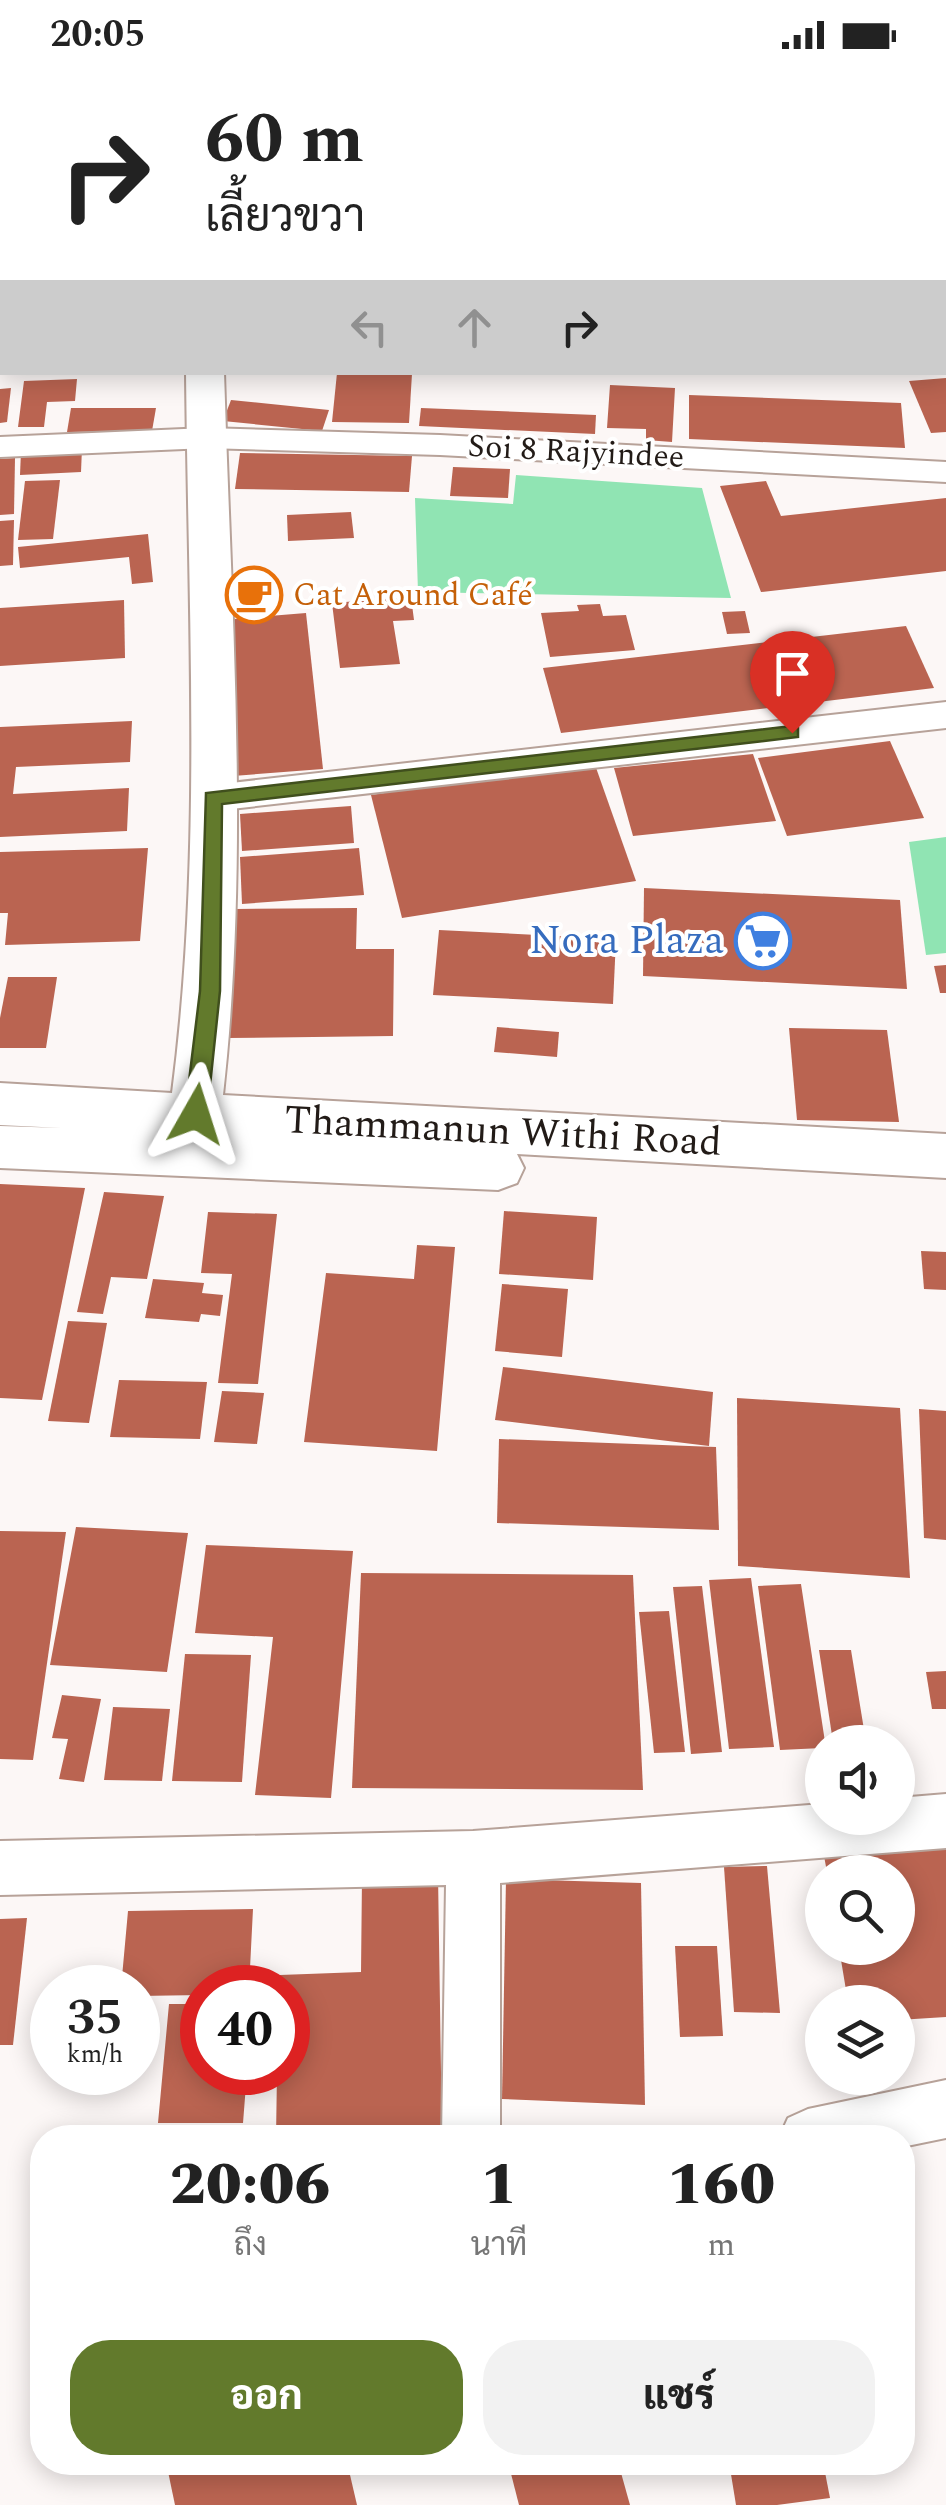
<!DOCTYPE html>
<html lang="th">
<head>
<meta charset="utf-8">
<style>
	:root { --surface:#fff; --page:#f2f2f2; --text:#222; --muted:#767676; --accent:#627a2c }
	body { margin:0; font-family:Spectral,Sarabun,serif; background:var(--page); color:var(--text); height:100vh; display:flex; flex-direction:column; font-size:38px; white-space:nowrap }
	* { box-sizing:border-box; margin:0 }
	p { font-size:32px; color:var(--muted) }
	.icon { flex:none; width:55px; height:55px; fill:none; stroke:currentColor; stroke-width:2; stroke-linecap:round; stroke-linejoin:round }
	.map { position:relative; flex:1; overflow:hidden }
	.panel { position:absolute; left:30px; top:2055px; width:885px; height:350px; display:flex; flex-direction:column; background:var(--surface); border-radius:40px; box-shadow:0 5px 25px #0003 }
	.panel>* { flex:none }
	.banner { position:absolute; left:0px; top:0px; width:948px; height:305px; box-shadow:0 5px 25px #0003; background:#fff; color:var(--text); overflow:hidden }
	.fabs { position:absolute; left:805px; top:1655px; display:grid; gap:20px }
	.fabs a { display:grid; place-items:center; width:110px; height:110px; border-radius:50%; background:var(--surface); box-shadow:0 5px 25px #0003; font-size:50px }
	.speed { position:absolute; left:30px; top:1895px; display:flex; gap:20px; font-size:50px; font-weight:700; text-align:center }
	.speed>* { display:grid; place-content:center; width:130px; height:130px; border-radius:50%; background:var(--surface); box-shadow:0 5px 25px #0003; line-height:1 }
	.speed small { font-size:25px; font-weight:400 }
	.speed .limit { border:15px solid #d22; background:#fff; color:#111 }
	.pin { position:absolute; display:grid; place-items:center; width:85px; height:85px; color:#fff; margin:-102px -42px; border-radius:50% 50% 50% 0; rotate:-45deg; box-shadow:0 0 10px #0007 }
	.pin .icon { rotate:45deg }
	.me { position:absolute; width:110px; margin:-55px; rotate:6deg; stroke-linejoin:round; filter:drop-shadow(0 0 8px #0008) }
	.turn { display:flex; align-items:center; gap:35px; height:210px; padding:0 40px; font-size:45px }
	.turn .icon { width:130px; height:130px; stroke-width:2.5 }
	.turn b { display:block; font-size:70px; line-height:85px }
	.lanes { display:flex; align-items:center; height:95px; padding:0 40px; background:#0003; justify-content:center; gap:50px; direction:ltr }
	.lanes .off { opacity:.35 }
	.eta { display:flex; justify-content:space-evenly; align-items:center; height:170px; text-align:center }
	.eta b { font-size:60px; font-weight:800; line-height:70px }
	.cta { display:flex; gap:20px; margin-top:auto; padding:20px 40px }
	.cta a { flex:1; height:115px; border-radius:40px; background:var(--accent); color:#fff; font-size:40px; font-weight:800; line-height:115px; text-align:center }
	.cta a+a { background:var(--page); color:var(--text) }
	.status { display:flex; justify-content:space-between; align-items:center; height:70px; padding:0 50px; background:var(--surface); direction:ltr }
	.status svg { height:28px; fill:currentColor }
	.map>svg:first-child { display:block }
</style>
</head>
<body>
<div class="status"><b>20:05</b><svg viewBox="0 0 49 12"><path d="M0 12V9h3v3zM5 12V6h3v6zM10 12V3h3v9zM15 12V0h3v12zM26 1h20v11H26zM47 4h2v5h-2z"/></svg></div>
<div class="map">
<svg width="946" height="2435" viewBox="0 0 946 2435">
	<rect width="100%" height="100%" fill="#fcf7f6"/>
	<g fill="#90e4b3">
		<path d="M516 405 702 418 731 528 418 522 415 428 513 434Z"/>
		<path d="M946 767V883L926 885 909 772Z"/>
	</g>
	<g fill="#ba6451">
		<path d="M337 303 412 304 409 353 332 352Z"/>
		<path d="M946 308V362L931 363 909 311Z"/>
		<path d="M77 309 75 331 47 332 44 357H18L24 311Z"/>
		<path d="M610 315 675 318 672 372 646 370V359L607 358Z"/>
		<path d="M11 318 7 352 0 353V319Z"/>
		<path d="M689 325 901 333 905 378 689 369Z"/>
		<path d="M231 330 329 340 322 361 223 351Z"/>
		<path d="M71 338H156L152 361 67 362Z"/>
		<path d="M421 338 596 345 595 364 419 356Z"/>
		<path d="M82 378 81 402 20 405 21 381Z"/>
		<path d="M240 383 412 386 409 422 235 419Z"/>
		<path d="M15 388 14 444 0 445V389Z"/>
		<path d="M453 397 510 399 508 428 450 426Z"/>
		<path d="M60 410 53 469 18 470 25 411Z"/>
		<path d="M766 411 781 446 946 428V501L761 522 720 416Z"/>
		<path d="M351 442 354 468 288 471 287 445Z"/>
		<path d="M14 450 13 495 0 496V451Z"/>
		<path d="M148 464 153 512 132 514 129 487 20 498 18 477Z"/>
		<path d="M411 527 414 550 393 551 400 594 340 598 332 533Z"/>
		<path d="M124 530 125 588 0 596V538Z"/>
		<path d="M600 534 603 546 626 545 635 580 550 587 541 543 579 541 577 535Z"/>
		<path d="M745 541 750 563 727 564 722 542Z"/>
		<path d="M306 543 323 699 233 706 222 550Z"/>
		<path d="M906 556 934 618 561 663 543 598Z"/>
		<path d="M132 651 130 692 16 697 13 724 129 718 127 761 0 767V657Z"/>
		<path d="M890 671 924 748 787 766 758 688Z"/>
		<path d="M753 684 776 751 633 766 614 698Z"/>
		<path d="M594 692 636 811 402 848 371 725Z"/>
		<path d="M351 736 354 773 242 781 240 744Z"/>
		<path d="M148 778 140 871 5 875 8 843H0V782Z"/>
		<path d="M359 778 364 825 242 834 240 787Z"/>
		<path d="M644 818 900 830 907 919 643 906Z"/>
		<path d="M357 838 356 879H394L393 966 227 968 236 839Z"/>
		<path d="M439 860 616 869 613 934 433 925Z"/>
		<path d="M946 895V923H940L934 896Z"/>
		<path d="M8 907H57L46 978H0V948Z"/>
		<path d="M497 957 559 962 557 987 494 982Z"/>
		<path d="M789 958 887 960 899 1052 797 1050Z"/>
		<path d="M0 1114 85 1118 42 1330 0 1328Z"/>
		<path d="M104 1122 164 1126 147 1209 111 1207 103 1244 77 1242Z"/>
		<path d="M504 1141 597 1147 593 1210 499 1204Z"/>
		<path d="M208 1142 277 1144 258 1314 218 1313 232 1204 201 1203Z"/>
		<path d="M417 1175 455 1177 437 1381 304 1372 326 1203 414 1209Z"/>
		<path d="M921 1181 946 1182V1220L924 1219Z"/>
		<path d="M153 1209 204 1213 202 1223 223 1225 220 1246 201 1244 199 1252 145 1248Z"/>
		<path d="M502 1214 568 1219 562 1287 495 1281Z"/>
		<path d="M68 1251 107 1253 89 1353 48 1351Z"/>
		<path d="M503 1297 713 1322 709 1376 495 1350Z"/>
		<path d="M119 1310 207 1312 200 1369 110 1367Z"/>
		<path d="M222 1321 264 1323 257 1374 214 1372Z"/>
		<path d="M737 1328 900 1338 910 1508 738 1496Z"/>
		<path d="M919 1339 946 1341V1470L924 1468Z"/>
		<path d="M499 1369 716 1377 719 1460 497 1453Z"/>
		<path d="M76 1457 188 1463 167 1602 50 1595Z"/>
		<path d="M0 1461 66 1462 33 1690 0 1689Z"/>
		<path d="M206 1475 353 1481 331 1728 255 1725 273 1567 195 1563Z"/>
		<path d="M361 1503 633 1505 643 1720 352 1718Z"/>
		<path d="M751 1508 774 1677 729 1679 709 1510Z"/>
		<path d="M801 1514 825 1672 822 1678 780 1680 758 1516Z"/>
		<path d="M702 1516 722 1682 691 1684 673 1517Z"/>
		<path d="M669 1541 685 1682 654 1683 639 1542Z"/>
		<path d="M819 1580H851L866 1672H833Z"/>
		<path d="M185 1584 251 1585 242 1712 172 1711Z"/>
		<path d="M946 1601V1639H932L926 1602Z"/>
		<path d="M62 1625 101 1629 84 1712 59 1709 68 1669 52 1668Z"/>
		<path d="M113 1637 170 1639 162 1711 104 1710Z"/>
		<path d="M946 1778V1947L898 1950V1932H848L839 1878H898V1802H827L824 1786Z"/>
		<path d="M767 1796 780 1943 734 1942 724 1797Z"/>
		<path d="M438 1804 442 2068H276L277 2002H288V1918H280V1905L361 1902 362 1807Z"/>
		<path d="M506 1809 641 1813 645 2035 502 2029Z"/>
		<path d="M253 1839 249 1918H202V1925L138 1926V1918H121L128 1841Z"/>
		<path d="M27 1848 13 1975H0V1849Z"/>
		<path d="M675 1876H717L723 1966 680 1967Z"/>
		<path d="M169 1934H202V2002H247L243 2053H158Z"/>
		<path d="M166 2392H347L357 2435H175Z"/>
		<path d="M508 2392H618L630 2435H519Z"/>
		<path d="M729 2392H823L830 2428 777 2435H736Z"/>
	</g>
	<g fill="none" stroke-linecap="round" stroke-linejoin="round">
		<g stroke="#b7a299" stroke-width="4">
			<g id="minor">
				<rect x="945" y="87" width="1" height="16"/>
				<rect x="0" y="283" width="2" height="18"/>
				<path d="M207 358 440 365 946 392V412L440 385 207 378 0 387V367Z"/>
				<path d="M946 632V658L213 741 200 737 194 728 200 719 213 715Z"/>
				<path d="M946 1724V1778L500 1813V2068H442L446 1815 0 1825V1771L473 1761 822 1734V1748H898V1728Z"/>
				<path d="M946 2010V2068L902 2077V2068H779L788 2048 808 2039Z"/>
			</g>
		</g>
		<g stroke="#b7a299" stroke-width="4">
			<path id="tertiary" d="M186 302H224C231 543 250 786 223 1025L946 1064V1108L517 1084 524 1098 517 1113 498 1120 0 1098V1056L62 1058 0 1055V1013L172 1023C203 785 188 542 186 302Z"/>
		</g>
		<use href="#minor" fill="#fff" fill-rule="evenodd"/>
		<use href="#tertiary" fill="#fff" fill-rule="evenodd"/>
	</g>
	<path fill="#627a2c" stroke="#404f1d" stroke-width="2.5" d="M792 656 798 658V667L222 734 220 921 207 1044 204 1050H188L185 1044 200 921 206 723Z"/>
	<defs>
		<g id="cafe-ring" transform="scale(2.875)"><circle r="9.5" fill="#fff" stroke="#e8710a" stroke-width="1.5"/><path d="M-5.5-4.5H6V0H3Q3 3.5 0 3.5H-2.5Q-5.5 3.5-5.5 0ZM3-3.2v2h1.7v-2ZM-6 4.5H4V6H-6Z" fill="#e8710a"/></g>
		<g id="supermarket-ring" transform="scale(2.875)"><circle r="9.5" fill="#fff" stroke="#3f7fe0" stroke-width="1.5"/><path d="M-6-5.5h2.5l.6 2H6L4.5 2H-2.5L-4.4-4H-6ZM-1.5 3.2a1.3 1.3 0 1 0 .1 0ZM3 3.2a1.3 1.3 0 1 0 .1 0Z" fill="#3f7fe0"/></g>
	</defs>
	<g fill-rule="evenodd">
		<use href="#cafe-ring" x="254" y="525"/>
		<use href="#supermarket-ring" x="763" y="871"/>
	</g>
	<g text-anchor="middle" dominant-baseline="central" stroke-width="8" stroke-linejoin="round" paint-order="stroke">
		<g font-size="32" fill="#221b17" stroke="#fff">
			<text transform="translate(576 382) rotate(3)">Soi 8 Rajyindee</text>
		</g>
		<g font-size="32" fill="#c56008" stroke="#fff" text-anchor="start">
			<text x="293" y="525">Cat Around Café</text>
		</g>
		<g font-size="40" fill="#366cbe" stroke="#fff" text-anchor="end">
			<text x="724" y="871">Nora Plaza</text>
		</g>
		<g font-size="40" fill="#221b17" stroke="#fff">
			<text transform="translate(503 1062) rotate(3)">Thammanun Withi Road</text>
		</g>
	</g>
</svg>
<div class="fabs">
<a><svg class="icon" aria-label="sound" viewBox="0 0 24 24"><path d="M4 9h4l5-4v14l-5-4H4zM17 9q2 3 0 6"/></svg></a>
<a><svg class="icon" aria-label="search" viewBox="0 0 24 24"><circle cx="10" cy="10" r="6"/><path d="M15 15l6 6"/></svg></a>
<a><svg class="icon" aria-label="layers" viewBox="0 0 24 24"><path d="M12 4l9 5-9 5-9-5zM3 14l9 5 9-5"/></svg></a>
</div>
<div class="speed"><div>35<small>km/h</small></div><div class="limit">40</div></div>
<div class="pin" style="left:792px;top:663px;background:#d93025"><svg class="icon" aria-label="arrive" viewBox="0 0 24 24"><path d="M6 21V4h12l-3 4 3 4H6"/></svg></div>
<svg class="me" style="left:196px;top:1044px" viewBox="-20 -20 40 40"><path d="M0-17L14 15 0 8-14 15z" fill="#627a2c" stroke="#fff" stroke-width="4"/></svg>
<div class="banner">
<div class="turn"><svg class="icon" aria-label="right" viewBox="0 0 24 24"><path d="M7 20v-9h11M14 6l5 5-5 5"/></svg><div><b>60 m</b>เลี้ยวขวา</div></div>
<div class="lanes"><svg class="icon off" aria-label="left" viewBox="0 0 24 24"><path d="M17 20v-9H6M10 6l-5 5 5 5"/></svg><svg class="icon off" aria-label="ahead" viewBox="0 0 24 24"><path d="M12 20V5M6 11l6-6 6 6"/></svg><svg class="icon" aria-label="right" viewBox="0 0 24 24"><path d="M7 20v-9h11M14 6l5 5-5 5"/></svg></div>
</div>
<section class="panel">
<div class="eta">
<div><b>20:06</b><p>ถึง</p></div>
<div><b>1</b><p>นาที</p></div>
<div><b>160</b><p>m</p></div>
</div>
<div class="cta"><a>ออก</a><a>แชร์</a></div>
</section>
</div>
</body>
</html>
